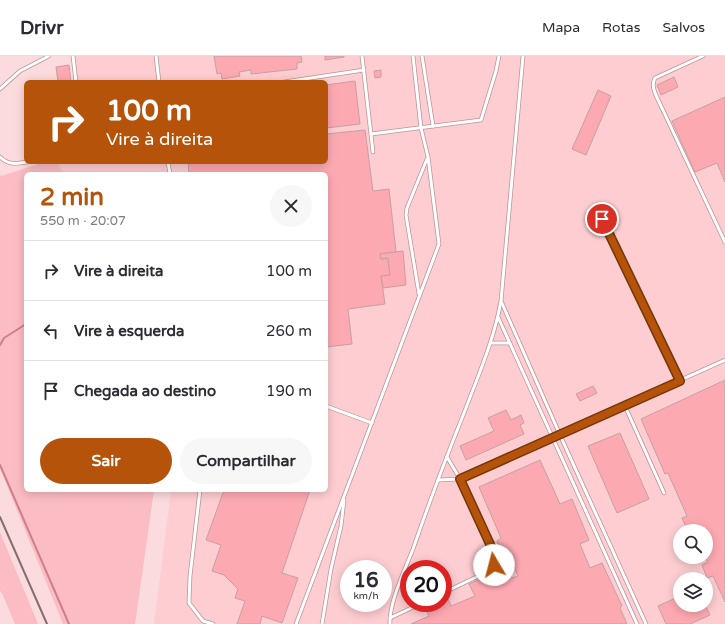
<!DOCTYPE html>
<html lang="pt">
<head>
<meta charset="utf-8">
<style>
	:root { --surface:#fff; --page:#f7f7f7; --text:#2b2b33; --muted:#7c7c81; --line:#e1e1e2; --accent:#b45309 }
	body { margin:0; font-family:"Varela Round",sans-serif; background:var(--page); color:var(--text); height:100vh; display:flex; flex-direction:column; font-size:15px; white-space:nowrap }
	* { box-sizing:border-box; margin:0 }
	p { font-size:13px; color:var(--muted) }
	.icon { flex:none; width:22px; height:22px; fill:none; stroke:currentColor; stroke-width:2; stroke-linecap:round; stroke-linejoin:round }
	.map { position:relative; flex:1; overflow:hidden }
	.drawer { position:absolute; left:24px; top:116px; width:304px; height:320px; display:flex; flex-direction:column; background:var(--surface); border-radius:6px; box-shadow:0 2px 10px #0003 }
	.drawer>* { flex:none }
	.banner { position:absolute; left:24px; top:24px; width:304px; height:84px; border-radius:6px; box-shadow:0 2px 10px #0003; background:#b45309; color:#fff; overflow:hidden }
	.fabs { position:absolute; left:673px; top:468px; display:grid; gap:8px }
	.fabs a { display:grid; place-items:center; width:40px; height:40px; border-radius:50%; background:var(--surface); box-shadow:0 2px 10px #0003; font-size:20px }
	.speed { position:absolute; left:340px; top:504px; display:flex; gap:8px; font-size:20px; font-weight:700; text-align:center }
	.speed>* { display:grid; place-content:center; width:52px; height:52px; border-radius:50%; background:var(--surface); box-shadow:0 2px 10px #0003; line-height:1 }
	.speed small { font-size:10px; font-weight:400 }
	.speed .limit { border:6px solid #d22; background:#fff; color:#111 }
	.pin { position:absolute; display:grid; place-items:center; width:34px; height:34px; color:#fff; margin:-17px; border:2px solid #fff; border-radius:50%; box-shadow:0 1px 4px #0007 }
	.me { position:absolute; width:44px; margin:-22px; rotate:352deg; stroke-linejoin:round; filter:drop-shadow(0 0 3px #0008) }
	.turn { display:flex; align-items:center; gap:14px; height:84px; padding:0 16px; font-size:18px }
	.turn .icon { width:52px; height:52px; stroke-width:2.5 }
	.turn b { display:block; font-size:28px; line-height:34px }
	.round { display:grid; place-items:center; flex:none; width:42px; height:42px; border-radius:21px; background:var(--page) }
	.summary { display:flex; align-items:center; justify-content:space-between; height:68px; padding:0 16px }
	h1 { font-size:24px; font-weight:700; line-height:30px; color:var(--accent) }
	.action { display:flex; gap:8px; margin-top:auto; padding:8px 16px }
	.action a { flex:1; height:46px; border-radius:24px; background:var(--accent); color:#fff; font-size:16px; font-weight:700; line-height:46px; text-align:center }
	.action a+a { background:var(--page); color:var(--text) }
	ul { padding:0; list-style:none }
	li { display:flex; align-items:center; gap:12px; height:60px; padding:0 16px; border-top:1px solid var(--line) }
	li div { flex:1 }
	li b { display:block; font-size:15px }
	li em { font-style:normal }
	header { display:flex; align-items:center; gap:24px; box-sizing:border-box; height:56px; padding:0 20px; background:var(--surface); border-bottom:1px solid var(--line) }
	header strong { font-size:19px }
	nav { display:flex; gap:22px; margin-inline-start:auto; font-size:14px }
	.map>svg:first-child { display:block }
</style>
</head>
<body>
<header>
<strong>Drivr</strong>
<nav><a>Mapa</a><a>Rotas</a><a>Salvos</a></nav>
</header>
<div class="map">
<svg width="725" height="568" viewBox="0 0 725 568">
	<rect width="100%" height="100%" fill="#fbdbde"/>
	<path fill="#fdcdd1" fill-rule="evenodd" d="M72 0H725V568H154L171 434H326V118H64L57 106H326V26H75ZM680 475H706V501H680ZM349 513H383V547H349ZM409 513H443V547H409ZM680 523H706V549H680Z"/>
	<g fill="#fbbcc3">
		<path d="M45 106H57L64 118H26V434H154L135 568H63L0 412V118L1 120Z"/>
		<path d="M0 476 38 568H15L2 537 0 535Z"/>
	</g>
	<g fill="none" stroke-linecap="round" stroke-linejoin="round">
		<g stroke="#cf7f89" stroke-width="2">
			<path d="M0 289 4 282 26 268"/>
			<path d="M0 409 69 568"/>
		</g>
	</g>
	<g fill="#fda9b2" stroke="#c6a0a3">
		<path d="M214 0H301L302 6 297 7V13L251 18V14L239 16 240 20 222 23 221 17 217 18Z"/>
		<path d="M325 0H344V1L325 4Z"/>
		<path d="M69 9 71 26H58L56 11Z"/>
		<path d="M381 14V21L375 22 374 15Z"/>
		<path d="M674 21 678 31 661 39 657 29Z"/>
		<path d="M355 25 360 68 326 72V29Z"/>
		<path d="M598 34 611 40 586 99 572 93Z"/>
		<path d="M725 41V126L717 107 695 116 672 65Z"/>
		<path d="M365 74 373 135 389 133 396 196 380 198 381 203 388 202 390 219 381 220 385 248 348 253 352 288 326 291V118H189L188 106H326V78Z"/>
		<path d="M403 195 406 229 383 232 381 220 390 219 388 202 381 203 380 198Z"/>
		<path d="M725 324V546L713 520 707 522 702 509 708 506 706 503 701 505 700 501H706V475H694L693 473 688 475 682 462 687 460 668 417 665 418 641 363Z"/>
		<path d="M593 330 597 337 580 345 576 338Z"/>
		<path d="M506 354 511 364 521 359 524 367 520 369 524 378 466 404 460 390 494 375 488 362Z"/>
		<path d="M620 377 649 443 617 457 588 390Z"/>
		<path d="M540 404 560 448 572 443 589 484 580 488 590 512 602 507 622 550 620 552 627 568H411L429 560 423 548 443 547V539L446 538 451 550 475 540 469 528 507 511 512 522 518 520 509 499 504 502 497 485 501 482 479 431Z"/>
		<path d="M224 434H310L282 517 298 522 282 567 262 560 260 568H237L245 545 235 542 238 533 224 519 212 515 221 489 206 484Z"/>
		<path d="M680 540V549H705L710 559 690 568H666L658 550Z"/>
	</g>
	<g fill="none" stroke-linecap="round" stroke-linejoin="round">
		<g stroke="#ba9498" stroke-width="4.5">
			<g id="service">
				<path d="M73 0 76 26"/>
				<path d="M156 0 159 26"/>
				<path d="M362 0 373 96"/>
				<path d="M422 0 433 70"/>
				<path d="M703 0 655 22C650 31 657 41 661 50L725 186"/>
				<path d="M284 26 364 14"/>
				<path d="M0 33 20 15 49 0"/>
				<path d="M371 78 481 64 496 15 499 0"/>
				<path d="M0 101C8 109 16 108 27 106"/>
				<path d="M168 106 170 118"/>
				<path d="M596 150 680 325"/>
				<path d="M419 238 406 159 407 152 427 103"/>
				<path d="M501 245 560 379 646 568"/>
				<path d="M498 261 637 568"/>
				<path d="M491 287H510"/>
				<path d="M326 350 372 367"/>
				<path d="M625 350 664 437"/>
				<path d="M438 424 460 423 725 304"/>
				<path d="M200 434 190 520 189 547 203 565 213 568"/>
				<path d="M443 537 489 515 494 509 495 499 460 423 447 401"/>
				<path d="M390 562 422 547"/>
				<path d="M296 568 439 188 428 101 421 72 413 0"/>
				<path d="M322 568 331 513 341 470 344 444"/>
				<path d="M390 568C389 546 405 514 413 493 429 447 446 402 464 357 478 320 494 284 501 245L523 0"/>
			</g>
		</g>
		<use href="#service" stroke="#fff" stroke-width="3"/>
		<path stroke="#836d6f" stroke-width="2" d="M0 461 47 568"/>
	</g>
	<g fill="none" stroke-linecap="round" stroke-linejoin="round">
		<g stroke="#753606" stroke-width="10">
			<path id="route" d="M494 509 495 499 460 423 680 325 602 163"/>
		</g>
		<use href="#route" stroke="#b45309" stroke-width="7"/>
	</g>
</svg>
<div class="fabs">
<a><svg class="icon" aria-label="search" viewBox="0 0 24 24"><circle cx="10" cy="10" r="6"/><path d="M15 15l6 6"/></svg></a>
<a><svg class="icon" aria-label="layers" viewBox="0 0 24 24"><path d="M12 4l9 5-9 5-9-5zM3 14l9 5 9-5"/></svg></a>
</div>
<div class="speed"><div>16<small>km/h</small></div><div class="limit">20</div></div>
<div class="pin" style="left:602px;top:163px;background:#d93025"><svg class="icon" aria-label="arrive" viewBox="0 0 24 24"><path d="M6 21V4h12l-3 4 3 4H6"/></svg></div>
<svg class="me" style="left:494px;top:509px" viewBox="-20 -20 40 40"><circle r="19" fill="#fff"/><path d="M0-13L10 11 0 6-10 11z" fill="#b45309"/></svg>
<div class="banner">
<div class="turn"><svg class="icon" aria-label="right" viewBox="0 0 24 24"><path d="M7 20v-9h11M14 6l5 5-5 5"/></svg><div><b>100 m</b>Vire à direita</div></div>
</div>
<section class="drawer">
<div class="summary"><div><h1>2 min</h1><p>550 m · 20:07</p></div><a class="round"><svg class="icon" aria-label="close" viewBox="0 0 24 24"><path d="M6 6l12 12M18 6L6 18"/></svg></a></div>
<ul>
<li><svg class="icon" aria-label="right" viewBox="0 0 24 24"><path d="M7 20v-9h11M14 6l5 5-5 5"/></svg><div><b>Vire à direita</b></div><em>100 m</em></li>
<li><svg class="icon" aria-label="left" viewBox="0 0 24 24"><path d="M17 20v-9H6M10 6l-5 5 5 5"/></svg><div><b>Vire à esquerda</b></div><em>260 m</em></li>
<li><svg class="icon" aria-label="arrive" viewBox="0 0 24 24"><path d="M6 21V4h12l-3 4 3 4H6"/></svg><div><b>Chegada ao destino</b></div><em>190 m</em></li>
</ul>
<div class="action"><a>Sair</a><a>Compartilhar</a></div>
</section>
</div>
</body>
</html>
